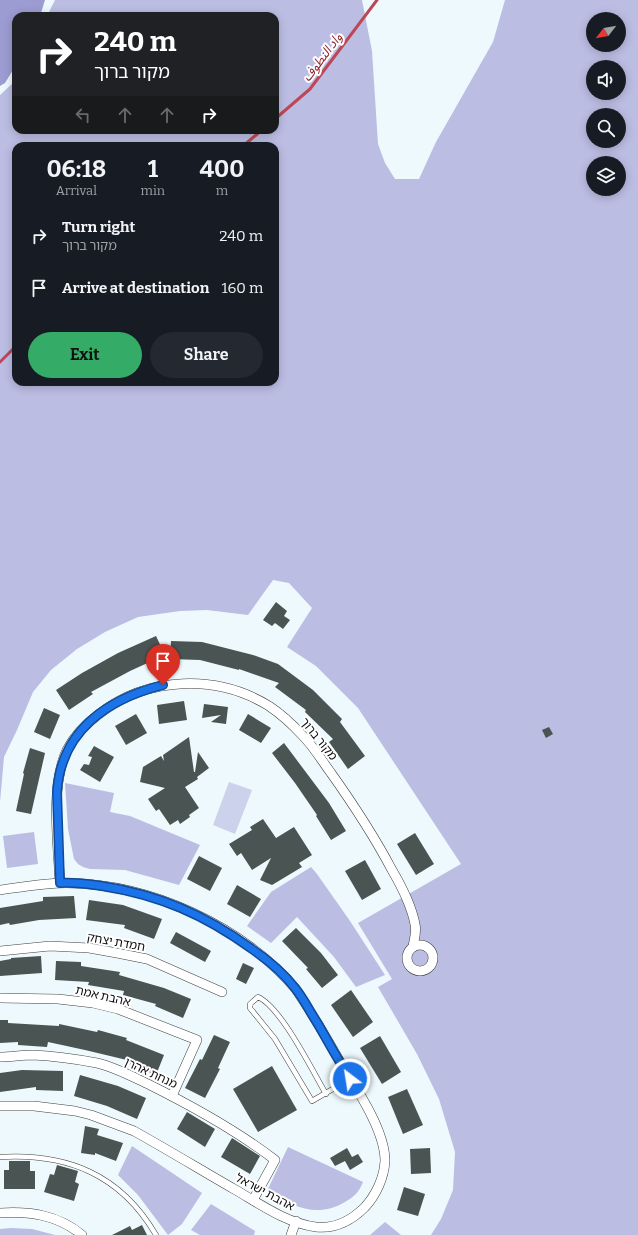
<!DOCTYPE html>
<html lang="en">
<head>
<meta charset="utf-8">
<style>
	:root { --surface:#171b24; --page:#242831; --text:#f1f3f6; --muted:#9ea1a6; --accent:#34ac67 }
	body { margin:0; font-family:Bitter,"Noto Sans Arabic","Noto Sans Hebrew",serif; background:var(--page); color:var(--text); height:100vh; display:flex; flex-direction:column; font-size:15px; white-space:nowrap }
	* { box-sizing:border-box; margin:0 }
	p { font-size:13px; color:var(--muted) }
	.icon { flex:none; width:22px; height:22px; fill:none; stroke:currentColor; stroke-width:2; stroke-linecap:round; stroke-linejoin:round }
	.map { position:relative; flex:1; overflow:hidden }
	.details { position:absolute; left:12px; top:142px; width:267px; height:244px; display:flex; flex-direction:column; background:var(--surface); border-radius:12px; box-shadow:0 2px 10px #0003 }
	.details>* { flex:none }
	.hud { position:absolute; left:12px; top:12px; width:267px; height:122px; border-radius:12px; box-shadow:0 2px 10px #0003; background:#202124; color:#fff; overflow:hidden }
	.needle { width:26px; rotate:239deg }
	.controls { position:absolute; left:586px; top:12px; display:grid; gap:8px }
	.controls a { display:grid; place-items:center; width:40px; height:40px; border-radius:50%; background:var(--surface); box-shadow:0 2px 10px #0003; font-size:20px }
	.pin { position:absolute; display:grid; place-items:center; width:34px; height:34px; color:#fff; margin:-41px -17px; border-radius:50% 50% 50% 0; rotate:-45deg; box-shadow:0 0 4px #0007 }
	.pin .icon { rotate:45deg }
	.me { position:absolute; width:44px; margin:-22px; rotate:329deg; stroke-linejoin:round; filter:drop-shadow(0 0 3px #0008) }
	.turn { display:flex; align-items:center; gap:14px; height:84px; padding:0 16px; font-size:18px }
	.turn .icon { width:52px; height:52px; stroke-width:2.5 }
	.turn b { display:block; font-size:28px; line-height:34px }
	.lanes { display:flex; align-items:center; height:38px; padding:0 16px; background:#0003; justify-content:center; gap:20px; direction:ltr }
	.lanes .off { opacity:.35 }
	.eta { display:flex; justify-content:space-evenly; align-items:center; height:68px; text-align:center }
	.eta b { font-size:24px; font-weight:700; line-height:28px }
	.button { display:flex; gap:8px; margin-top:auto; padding:8px 16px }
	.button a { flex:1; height:46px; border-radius:24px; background:var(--accent); color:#111; font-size:16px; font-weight:700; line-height:46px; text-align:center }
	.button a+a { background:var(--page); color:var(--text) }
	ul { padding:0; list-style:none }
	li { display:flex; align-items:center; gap:12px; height:52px; padding:0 16px }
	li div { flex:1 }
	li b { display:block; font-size:15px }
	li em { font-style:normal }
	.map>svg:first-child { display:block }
</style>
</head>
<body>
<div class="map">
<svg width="638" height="1235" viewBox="0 0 638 1235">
	<rect width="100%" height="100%" fill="#edf9fd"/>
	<g fill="#bbbde3" fill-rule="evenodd">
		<path d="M55 0H362L372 51 378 144 385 163 395 179H419L436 142 493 42 505 0H638V1235H431L441 1219 453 1190 455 1152 439 1099 417 1054 378 987 392 979 358 923 461 864 358 708 316 666 287 647 312 608 289 583 273 580 248 615 207 610 180 611 138 617 105 632 77 649 51 670 33 692 17 730 4 757 0 802V95L14 82 16 78V130H275V16H47ZM593 19H619V45H593ZM593 67H619V93H593ZM593 115H619V141H593ZM16 146H275V382H16ZM593 163H619V189H593Z"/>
		<path d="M65 783 114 793 110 812 130 816 200 845 179 885 125 870 90 869 83 867 78 864 74 859 68 829Z"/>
		<path d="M34 832 38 864 7 868 3 836Z"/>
		<path d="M311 867 317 874 350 921 385 975 356 987 334 957 297 917 271 943 247 926 271 892Z"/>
		<path d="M132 1146 202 1193 182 1224 168 1235 138 1195 118 1175Z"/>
		<path d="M288 1147 363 1182C359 1192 354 1197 345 1202 316 1219 293 1206 267 1191Z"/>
		<path d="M211 1204 255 1231 254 1235H200L191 1230Z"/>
		<path d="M385 1222 401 1235H370Z"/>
		<path d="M11 1228 32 1229 55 1235H0V1229Z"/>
	</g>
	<path fill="#9d9cd2" d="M0 0H45L40 16H16V65L5 83 0 86Z"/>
	<path fill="#ccd1ec" d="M229 782 252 790 235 834 213 825Z"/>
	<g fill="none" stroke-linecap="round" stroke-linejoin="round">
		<g stroke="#bd4756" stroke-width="3">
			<path d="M275 119 310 89 377 0"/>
			<path d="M243 146 262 130"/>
			<path d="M0 362 16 346"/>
		</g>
	</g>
	<g fill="#4a5452">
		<path d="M276 602 287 611 284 616 290 620 283 629 275 623 272 626 263 620Z"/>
		<path d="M156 636 165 655 130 671 91 692 93 694 69 710 56 690 82 673 118 653Z"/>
		<path d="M171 641 202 642 253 655 278 664 313 690 342 719 340 722 365 756 348 769 329 742 333 739 305 712 306 710 275 687 279 683 239 669V670L200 660 170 659Z"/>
		<path d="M184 701 187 720 159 724 157 705Z"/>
		<path d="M204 704 228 707 226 724 211 722 221 715 202 718Z"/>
		<path d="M44 708 60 715 50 739 34 732Z"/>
		<path d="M136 714 147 733 126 745 115 726Z"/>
		<path d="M248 714 271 728 261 743 239 730Z"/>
		<path d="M549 727 553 734 546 738 542 730Z"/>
		<path d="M189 737 194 772H195L198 752 209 768 197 777 198 779 185 787 199 808 189 815 190 817 180 824 178 820 170 825 159 809 156 811 148 799 165 788 140 782 143 767 161 756 164 761 163 755Z"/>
		<path d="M284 743 329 803 346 831 331 840 316 816 317 815 295 783 272 753Z"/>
		<path d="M94 746 114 757 100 782 80 770 84 764 89 765 92 757 88 756Z"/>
		<path d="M30 748 45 753 31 814 16 811 24 774 23 773Z"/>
		<path d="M263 819 276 838 294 827 312 855 299 863 302 867 272 885 260 880 271 858 252 870 241 853 237 856 229 844 252 830 250 827Z"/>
		<path d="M415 833 434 864 416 875 397 844Z"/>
		<path d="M199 856 222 868 210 891 187 879Z"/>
		<path d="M365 860 381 889 362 900 345 871Z"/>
		<path d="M237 885 261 899 250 917 227 904Z"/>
		<path d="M74 896 76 918 39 920 10 925 9 923 0 925V908L43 901V897Z"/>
		<path d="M89 900 123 905 162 919 154 939 124 928 125 925 86 920Z"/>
		<path d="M296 928 321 953 338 975 322 988 306 969 308 968 282 941Z"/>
		<path d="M176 932 211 951 205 962 170 943Z"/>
		<path d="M41 956 42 973 0 976V961L11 959V958Z"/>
		<path d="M56 961 81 962V966L120 972 119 975 164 988 191 999 183 1018 155 1006 156 1004 123 995 124 991 88 985 89 982 55 980Z"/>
		<path d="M243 963 254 968 246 984 236 979Z"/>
		<path d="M351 990 373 1022 353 1037 331 1005Z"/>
		<path d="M0 1020H8V1023L59 1026V1024L97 1032 98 1030 127 1038 126 1040 164 1055 156 1075 130 1064 131 1061 85 1050 48 1042 47 1047 18 1045V1042L0 1043Z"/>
		<path d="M214 1035 230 1042 218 1068 220 1069 205 1098 185 1088 200 1059 202 1060Z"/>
		<path d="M380 1036 401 1072 382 1084 360 1048Z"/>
		<path d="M272 1066 297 1110 258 1132 233 1089Z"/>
		<path d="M22 1070 63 1071V1091L36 1090V1087L0 1092V1073Z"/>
		<path d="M80 1075 118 1086 146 1098 137 1119 107 1106 74 1096Z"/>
		<path d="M407 1089 423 1125 403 1134 388 1097Z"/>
		<path d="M187 1112 215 1129 205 1147 177 1129Z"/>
		<path d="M85 1126 99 1129 97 1135 123 1143 116 1161 95 1153V1155L81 1153Z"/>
		<path d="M232 1138 260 1156 250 1174 221 1157Z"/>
		<path d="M347 1148 352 1157 358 1154 363 1162 350 1170 345 1161 335 1166 330 1158Z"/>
		<path d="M430 1148 431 1173 411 1174 410 1149Z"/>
		<path d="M9 1161H30V1171H35V1189H4V1170H9Z"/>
		<path d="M57 1165 78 1171 75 1182 79 1184 74 1201 44 1192 50 1174 54 1175Z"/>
		<path d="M404 1187 425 1194 418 1216 397 1210Z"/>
		<path d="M142 1225 147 1235H112L130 1226 132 1230Z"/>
	</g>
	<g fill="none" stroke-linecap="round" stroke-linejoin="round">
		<g stroke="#3f3f3f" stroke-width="5.5">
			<g id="lane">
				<path d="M326 1094C312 1070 281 1007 258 997L250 1004V1008L275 1039 312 1101 350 1079"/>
				<path d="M0 1157C68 1153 121 1175 156 1235"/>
			</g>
		</g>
		<g stroke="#3f3f3f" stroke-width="10">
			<g id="street">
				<path d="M60 883C58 844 50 785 67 750 74 736 87 723 99 714 148 676 217 674 269 706 281 714 293 725 303 736 314 747 322 761 331 773 353 804 374 836 392 870 402 887 411 904 415 924 417 932 414 939 413 947"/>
				<path d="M0 890C22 887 44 883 66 883 151 884 240 925 295 988 311 1011 325 1036 339 1060 355 1087 385 1129 385 1161 384 1178 376 1195 365 1207 352 1220 335 1229 316 1227 286 1223 260 1204 234 1189 201 1170 168 1150 134 1131L91 1115 75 1111 34 1106H0"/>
				<circle cx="420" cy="958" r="13"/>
				<path d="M0 951 50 946 89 948 117 953 147 959 222 992"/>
				<path d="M0 998 58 999 93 1003 118 1009 197 1040 172 1096"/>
				<path d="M0 1057C11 1057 22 1055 33 1055 54 1056 76 1059 97 1063 115 1067 133 1077 150 1085 194 1107 236 1130 275 1160L253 1200"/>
				<path d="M0 1213C30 1211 58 1215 82 1235"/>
				<path d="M291 1235 296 1221"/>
			</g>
		</g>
		<use href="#lane" stroke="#fff" stroke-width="4.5"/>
		<use href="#street" stroke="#fff" stroke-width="9"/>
	</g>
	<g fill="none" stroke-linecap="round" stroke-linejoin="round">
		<g stroke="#114b97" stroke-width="10">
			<path id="route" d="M163 685C107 699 61 731 57 792L60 883C74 882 88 884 102 886 160 895 205 915 252 949 268 960 283 972 295 988 304 999 310 1012 318 1024 328 1042 339 1061 350 1079"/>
		</g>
		<use href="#route" stroke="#1a73e8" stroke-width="7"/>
	</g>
	<g text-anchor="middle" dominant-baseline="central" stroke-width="4" stroke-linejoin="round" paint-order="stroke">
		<g font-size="12" fill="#0c0c0c" stroke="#fff">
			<text transform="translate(319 739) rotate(51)">מקור ברוך</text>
			<text transform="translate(116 942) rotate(10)">חמדת יצחק</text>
			<text transform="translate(103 996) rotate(13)">אהבת אמת</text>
			<text transform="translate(151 1073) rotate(25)">מנחת אהרן</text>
			<text transform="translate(265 1192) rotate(28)">אהבת ישראל</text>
		</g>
		<g font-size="13" font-style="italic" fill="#8f242e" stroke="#fff">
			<text transform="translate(322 57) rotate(-53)">واد النطوف</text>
		</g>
	</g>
</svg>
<div class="controls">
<a><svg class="needle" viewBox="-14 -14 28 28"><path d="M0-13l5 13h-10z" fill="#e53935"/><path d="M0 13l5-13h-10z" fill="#9ea1a6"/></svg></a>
<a><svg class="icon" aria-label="sound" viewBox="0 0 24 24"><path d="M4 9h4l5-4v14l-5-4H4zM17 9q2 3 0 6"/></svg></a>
<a><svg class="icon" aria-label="search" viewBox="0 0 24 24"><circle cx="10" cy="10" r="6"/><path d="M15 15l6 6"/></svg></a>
<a><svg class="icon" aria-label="layers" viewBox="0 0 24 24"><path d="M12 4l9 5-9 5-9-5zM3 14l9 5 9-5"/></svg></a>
</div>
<div class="pin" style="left:163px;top:685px;background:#d93025"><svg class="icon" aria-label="arrive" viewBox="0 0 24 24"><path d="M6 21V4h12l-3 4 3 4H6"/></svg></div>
<svg class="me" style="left:350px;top:1079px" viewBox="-20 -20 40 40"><circle r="17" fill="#1a73e8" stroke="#fff" stroke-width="3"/><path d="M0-11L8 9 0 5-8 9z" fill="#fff"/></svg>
<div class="hud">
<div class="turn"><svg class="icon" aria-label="right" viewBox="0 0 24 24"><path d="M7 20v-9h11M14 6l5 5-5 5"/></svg><div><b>240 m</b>מקור ברוך</div></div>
<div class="lanes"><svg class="icon off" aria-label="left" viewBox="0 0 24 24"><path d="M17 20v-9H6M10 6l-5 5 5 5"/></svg><svg class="icon off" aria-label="ahead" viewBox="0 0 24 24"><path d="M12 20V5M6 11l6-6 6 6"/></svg><svg class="icon off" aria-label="ahead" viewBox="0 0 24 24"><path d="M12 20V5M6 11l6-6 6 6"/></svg><svg class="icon" aria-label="right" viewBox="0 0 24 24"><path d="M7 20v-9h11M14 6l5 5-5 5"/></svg></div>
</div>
<section class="details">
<div class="eta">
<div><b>06:18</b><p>Arrival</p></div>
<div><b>1</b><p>min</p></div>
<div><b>400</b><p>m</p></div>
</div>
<ul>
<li><svg class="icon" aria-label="right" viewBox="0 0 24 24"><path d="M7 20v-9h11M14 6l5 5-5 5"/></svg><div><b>Turn right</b><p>מקור ברוך</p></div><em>240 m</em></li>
<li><svg class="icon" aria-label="arrive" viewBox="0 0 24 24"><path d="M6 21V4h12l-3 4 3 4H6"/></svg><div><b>Arrive at destination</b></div><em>160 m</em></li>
</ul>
<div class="button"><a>Exit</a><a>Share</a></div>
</section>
</div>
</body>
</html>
